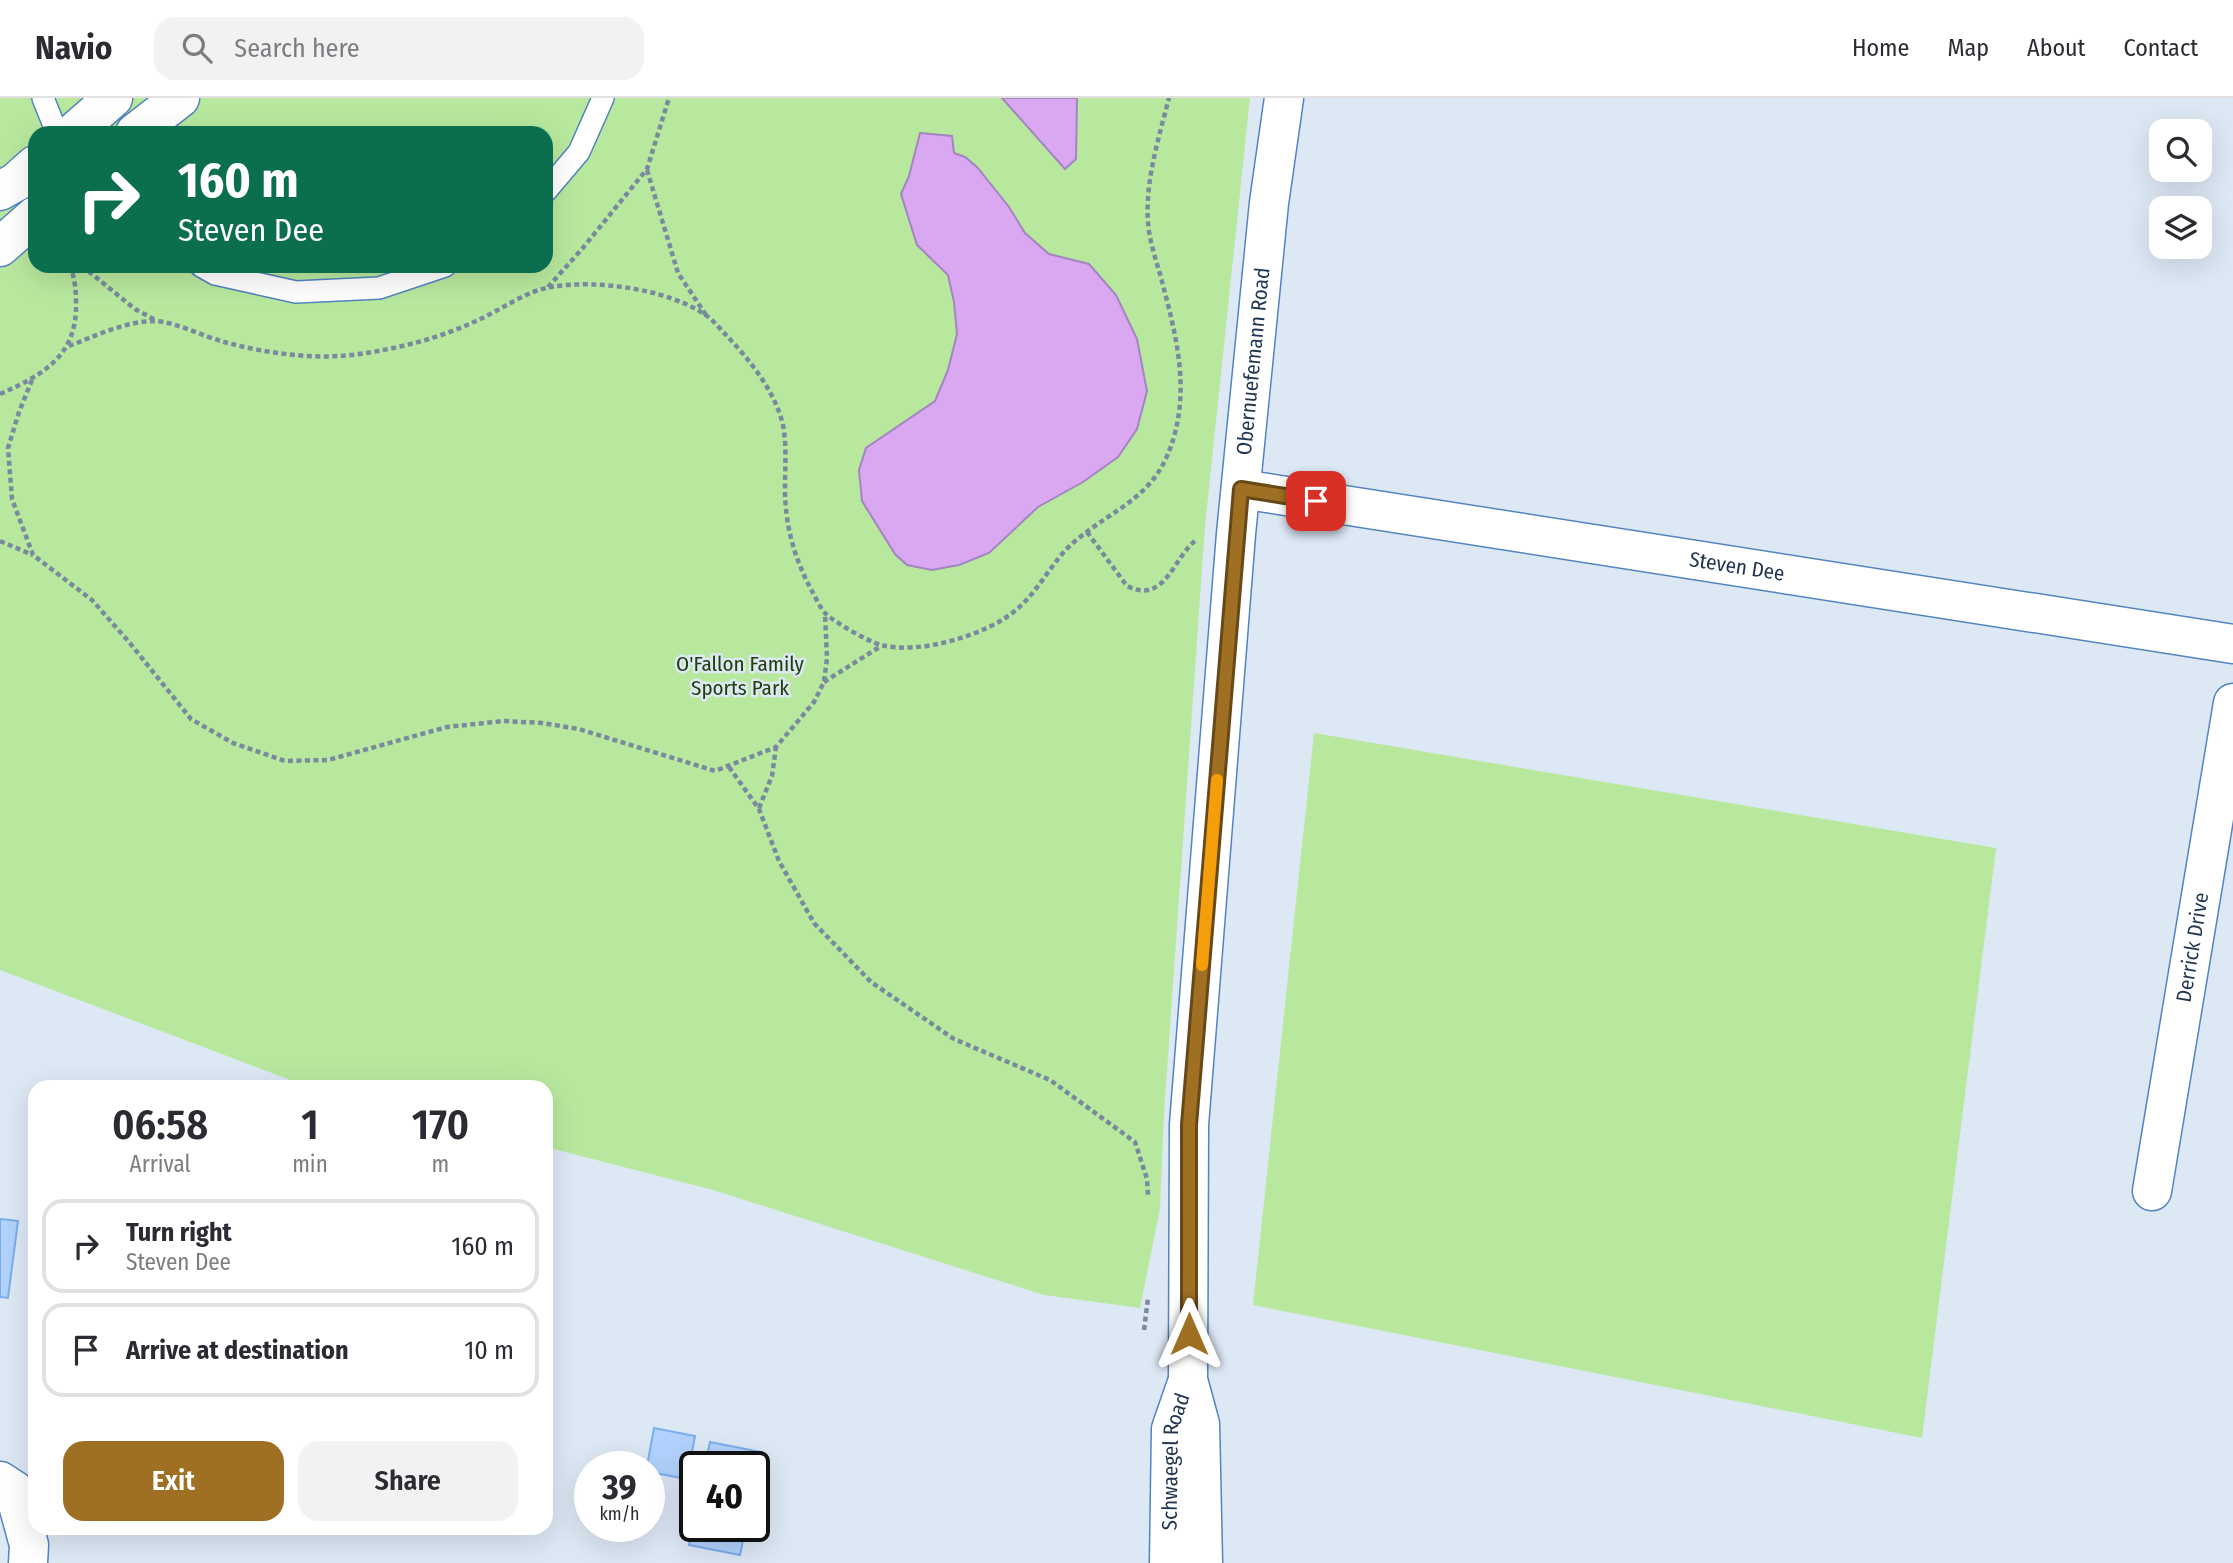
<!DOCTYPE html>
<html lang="en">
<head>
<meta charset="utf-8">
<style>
	:root { --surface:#fff; --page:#f2f2f3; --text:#2b2b33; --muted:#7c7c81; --line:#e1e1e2; --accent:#9f7023 }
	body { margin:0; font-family:"Fira Sans Condensed",sans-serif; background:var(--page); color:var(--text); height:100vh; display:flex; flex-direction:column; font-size:26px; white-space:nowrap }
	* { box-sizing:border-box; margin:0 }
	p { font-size:23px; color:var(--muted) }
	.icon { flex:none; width:38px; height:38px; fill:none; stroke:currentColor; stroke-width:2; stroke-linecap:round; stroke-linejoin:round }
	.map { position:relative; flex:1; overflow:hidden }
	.details { position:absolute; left:28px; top:982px; width:525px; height:455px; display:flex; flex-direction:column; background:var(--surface); border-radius:21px; box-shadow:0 7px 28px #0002 }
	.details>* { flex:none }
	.top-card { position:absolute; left:28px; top:28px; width:525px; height:147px; border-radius:21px; box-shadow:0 7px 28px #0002; background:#0b6e4f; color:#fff; overflow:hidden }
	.fabs { position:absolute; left:2149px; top:21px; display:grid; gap:14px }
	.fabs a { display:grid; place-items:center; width:63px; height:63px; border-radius:14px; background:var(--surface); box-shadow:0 7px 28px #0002; font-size:35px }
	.speed { position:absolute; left:574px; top:1353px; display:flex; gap:14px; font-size:35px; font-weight:700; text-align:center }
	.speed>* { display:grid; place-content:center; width:91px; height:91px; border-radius:50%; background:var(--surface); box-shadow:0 7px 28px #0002; line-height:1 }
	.speed small { font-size:18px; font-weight:400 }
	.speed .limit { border:4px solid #111; border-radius:10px; background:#fff; color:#111 }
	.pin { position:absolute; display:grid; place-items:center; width:60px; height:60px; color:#fff; margin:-30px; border-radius:14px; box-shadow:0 4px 10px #0006 }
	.me { position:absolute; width:77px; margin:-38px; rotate:0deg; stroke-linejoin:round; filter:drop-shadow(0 0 5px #0008) }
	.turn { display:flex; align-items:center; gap:24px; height:147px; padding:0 35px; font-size:32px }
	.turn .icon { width:91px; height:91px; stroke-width:2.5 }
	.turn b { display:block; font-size:49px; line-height:60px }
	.eta { display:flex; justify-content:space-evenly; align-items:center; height:119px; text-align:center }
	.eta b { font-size:42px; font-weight:600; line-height:49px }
	.action { display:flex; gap:14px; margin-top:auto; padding:14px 35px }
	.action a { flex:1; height:80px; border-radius:21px; background:var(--accent); color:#fff; font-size:28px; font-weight:600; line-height:80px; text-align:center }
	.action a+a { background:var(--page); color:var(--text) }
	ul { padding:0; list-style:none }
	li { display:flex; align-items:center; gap:21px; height:94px; margin:0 14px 10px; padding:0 21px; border:4px solid var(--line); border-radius:21px }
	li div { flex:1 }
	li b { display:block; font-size:26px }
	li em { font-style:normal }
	header { display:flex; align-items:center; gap:42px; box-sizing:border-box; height:98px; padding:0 35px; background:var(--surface); border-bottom:2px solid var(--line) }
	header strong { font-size:33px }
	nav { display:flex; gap:38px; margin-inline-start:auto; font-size:24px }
	.search { width:490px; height:63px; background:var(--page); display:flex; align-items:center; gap:18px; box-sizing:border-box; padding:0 24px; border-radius:21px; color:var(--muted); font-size:26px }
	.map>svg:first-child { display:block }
</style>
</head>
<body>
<header>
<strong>Navio</strong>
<div class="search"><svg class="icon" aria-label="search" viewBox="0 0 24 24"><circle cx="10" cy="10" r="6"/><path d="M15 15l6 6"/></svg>Search here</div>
<nav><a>Home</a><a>Map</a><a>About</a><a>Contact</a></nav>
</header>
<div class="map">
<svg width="2233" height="1465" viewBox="0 0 2233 1465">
	<rect width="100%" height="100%" fill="#dde8f5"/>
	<g fill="#b8e89e" fill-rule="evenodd">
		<path d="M0 0H1250L1205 428 1164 1015 1160 1111 1140 1210 1044 1197 713 1092 546 1049V989H309L0 872ZM35 35H546V168H35Z"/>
		<path d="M1314 635 1996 750 1922 1340 1253 1207Z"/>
	</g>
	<g fill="#daa7f1" stroke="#a385c1" stroke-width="2">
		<path d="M1002 0H1077L1076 61 1065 71Z"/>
		<path d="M920 35 952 38 954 55 965 59 977 69 1009 109 1025 135 1049 156 1089 166 1116 197 1137 241 1147 293 1137 331 1118 359 1083 384 1038 409 989 455 959 467 932 472 907 467 895 456 862 403 859 372 866 350 935 303 948 272 957 236 954 204 948 177 917 147 901 96 909 78Z"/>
	</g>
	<g fill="#b1d2fc" stroke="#7baded" stroke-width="2">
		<path d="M0 1121 18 1123 8 1200 0 1199Z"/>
		<path d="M654 1330 695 1338 687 1381 649 1374V1368H647Z"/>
		<path d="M710 1344 761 1354 754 1386V1368H705Z"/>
		<path d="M695 1418V1428H746L740 1457 689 1447Z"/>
	</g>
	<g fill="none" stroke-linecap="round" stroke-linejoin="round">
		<g stroke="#5384c1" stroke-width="24">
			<g id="service">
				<path d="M43 0 57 35"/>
				<path d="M546 93 579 54 603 0"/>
				<path d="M201 168 215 176 296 194 379 190 445 168"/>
			</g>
		</g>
		<g stroke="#5384c1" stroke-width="41">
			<g id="minor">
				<path d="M73 35 113 0"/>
				<path d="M135 35 180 0"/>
				<path d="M0 93 16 84 35 67"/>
				<path d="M0 149 35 118"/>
				<path id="s1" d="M1241 391 2233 546"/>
				<path id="s2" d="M2152 1093 2233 605"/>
				<path d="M0 1383 14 1392 29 1447 28 1465"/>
			</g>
		</g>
		<g stroke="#5384c1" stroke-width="41">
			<g id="tertiary">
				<path id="s3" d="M1169 1465 1171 1331 1188 1282"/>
				<path id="s4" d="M1203 1465 1200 1326 1188 1282 1189 1027 1236 436 1269 105 1284 0"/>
			</g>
		</g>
		<g stroke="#79899e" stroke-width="4.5" stroke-dasharray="5 3.5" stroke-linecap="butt">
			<path d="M647 72 678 175 706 217"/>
			<path d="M82 168 135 211 157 223"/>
			<path d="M548 189 582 151 647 71 669 0"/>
			<path d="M69 248C95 238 126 223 155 223 175 224 203 238 224 244 269 256 320 263 366 255 404 249 443 239 478 222 501 212 526 193 551 189 595 181 670 191 707 218 714 223 720 231 726 237 749 261 775 293 783 327 787 348 785 369 785 390 785 427 794 460 812 493 816 500 820 510 826 516 836 525 867 543 881 547 919 557 987 537 1016 512 1039 493 1052 463 1074 444 1119 406 1158 400 1175 335 1189 281 1174 229 1160 176 1155 159 1149 141 1148 124 1145 83 1159 39 1169 0"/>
			<path d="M32 282 19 314 8 350 12 401 33 457 92 502 129 544 191 621 233 645 285 663 328 662 447 629 504 623 542 625 579 631 715 673 776 649 814 604 824 584 827 560 825 515"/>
			<path d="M0 296C43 277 77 258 76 206 76 193 75 180 70 168"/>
			<path d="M1087 434 1127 488C1165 507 1173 460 1196 442"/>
			<path d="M0 443 33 457"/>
			<path d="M824 584 881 548"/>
			<path d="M729 669 759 711 779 763 814 825 871 884 954 941 1050 982 1135 1044 1147 1081 1148 1097"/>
			<path d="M759 710 772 678 776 649"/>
			<path d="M1144 1232 1148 1200"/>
		</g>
		<use href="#service" stroke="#fff" stroke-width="21"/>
		<use href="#minor" stroke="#fff" stroke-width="38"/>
		<use href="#tertiary" stroke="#fff" stroke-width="38"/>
	</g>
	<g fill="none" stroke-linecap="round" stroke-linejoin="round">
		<g stroke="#674917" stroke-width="18">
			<path id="route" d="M1189 1236V1027L1241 391 1316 403"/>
		</g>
		<use href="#route" stroke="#9f7023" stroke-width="12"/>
		<path stroke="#f59e0b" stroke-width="12" d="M1202 867 1217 682"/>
	</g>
	<g text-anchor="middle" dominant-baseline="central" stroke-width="5" stroke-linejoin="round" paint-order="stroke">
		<g font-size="21" fill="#223651" stroke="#dde8f5">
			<text stroke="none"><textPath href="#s4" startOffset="1206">Obernuefemann Road</textPath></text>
			<text stroke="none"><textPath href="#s1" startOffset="502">Steven Dee</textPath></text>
			<text stroke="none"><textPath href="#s2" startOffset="247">Derrick Drive</textPath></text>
			<text stroke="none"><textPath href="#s3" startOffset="102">Schwaegel Road</textPath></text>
		</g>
		<g font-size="21" fill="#203e08" stroke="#dde8f5">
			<text x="740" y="566">O'Fallon Family<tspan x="740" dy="24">Sports Park</tspan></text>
		</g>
	</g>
</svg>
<div class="fabs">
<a><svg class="icon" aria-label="search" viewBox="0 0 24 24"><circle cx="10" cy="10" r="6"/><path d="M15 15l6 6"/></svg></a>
<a><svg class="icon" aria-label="layers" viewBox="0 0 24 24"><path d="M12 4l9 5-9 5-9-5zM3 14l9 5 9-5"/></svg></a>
</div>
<div class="speed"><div>39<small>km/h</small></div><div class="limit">40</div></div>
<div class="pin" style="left:1316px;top:403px;background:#d93025"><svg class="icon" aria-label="arrive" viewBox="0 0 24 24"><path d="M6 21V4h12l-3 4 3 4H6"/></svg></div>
<svg class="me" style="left:1189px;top:1236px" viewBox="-20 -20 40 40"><path d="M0-17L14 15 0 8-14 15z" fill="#9f7023" stroke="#fff" stroke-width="4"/></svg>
<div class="top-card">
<div class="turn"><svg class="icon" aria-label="right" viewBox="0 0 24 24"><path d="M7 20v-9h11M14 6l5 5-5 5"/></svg><div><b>160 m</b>Steven Dee</div></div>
</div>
<section class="details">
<div class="eta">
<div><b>06:58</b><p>Arrival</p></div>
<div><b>1</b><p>min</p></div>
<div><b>170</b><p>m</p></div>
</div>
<ul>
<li><svg class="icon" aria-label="right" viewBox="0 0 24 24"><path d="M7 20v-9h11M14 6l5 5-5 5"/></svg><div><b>Turn right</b><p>Steven Dee</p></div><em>160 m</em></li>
<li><svg class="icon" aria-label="arrive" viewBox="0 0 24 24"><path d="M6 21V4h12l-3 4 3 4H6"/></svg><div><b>Arrive at destination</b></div><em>10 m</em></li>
</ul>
<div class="action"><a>Exit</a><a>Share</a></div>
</section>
</div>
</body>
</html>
